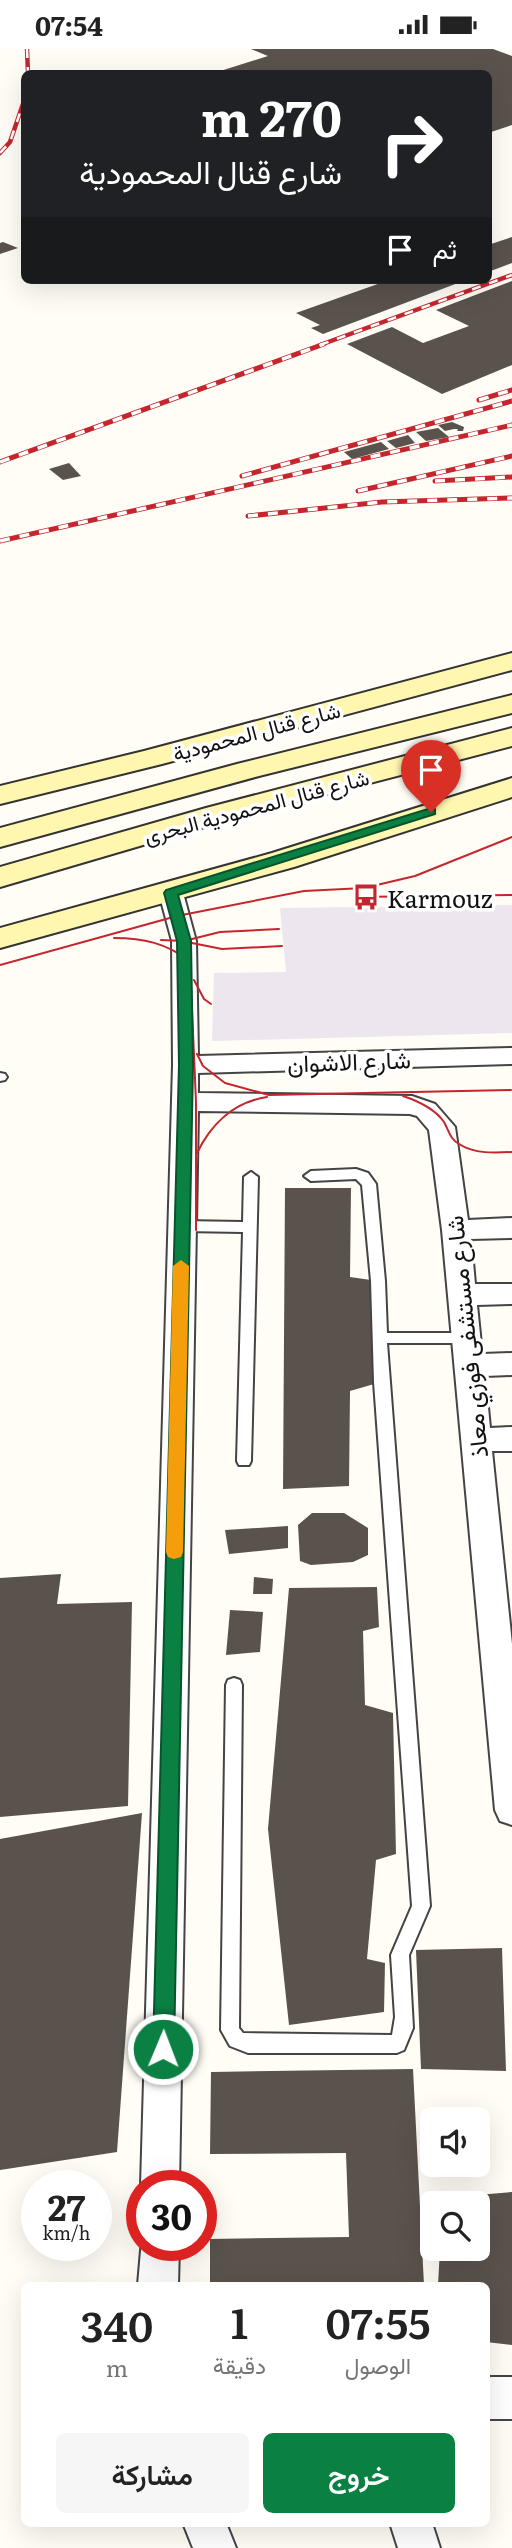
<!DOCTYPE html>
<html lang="ar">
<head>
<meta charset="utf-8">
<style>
	:root { --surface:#fff; --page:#f6f6f6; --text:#222; --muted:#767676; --accent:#0b8043 }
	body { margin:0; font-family:Literata,Vazirmatn,serif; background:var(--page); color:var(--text); direction:rtl; height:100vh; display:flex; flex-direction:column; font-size:26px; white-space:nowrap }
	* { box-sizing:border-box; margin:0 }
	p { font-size:23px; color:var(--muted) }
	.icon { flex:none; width:38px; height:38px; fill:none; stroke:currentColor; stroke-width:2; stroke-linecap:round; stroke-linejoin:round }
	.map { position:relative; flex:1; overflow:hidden; direction:ltr }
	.sheet { position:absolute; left:21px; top:2233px; width:469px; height:245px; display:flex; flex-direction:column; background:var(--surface); border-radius:10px; box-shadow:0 7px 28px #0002; direction:rtl }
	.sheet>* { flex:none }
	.hud { position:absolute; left:21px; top:21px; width:471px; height:214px; border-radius:10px; box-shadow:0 7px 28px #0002; direction:rtl; background:#202124; color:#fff; overflow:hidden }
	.tools { position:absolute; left:420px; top:2058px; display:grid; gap:14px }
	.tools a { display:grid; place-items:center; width:70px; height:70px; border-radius:10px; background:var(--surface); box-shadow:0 7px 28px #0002; font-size:35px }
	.speed { position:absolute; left:21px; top:2121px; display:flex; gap:14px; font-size:35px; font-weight:700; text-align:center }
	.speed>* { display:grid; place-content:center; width:91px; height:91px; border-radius:50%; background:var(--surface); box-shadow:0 7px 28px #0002; line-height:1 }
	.speed small { font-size:18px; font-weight:400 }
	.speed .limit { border:10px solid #d22; background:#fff; color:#111 }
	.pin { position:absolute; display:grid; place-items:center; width:60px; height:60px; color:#fff; margin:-72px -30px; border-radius:50% 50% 50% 0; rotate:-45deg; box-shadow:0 0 7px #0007 }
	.pin .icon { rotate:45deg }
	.me { position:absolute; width:77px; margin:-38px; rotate:1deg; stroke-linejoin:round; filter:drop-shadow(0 0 5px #0008) }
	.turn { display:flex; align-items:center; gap:24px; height:147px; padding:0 35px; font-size:32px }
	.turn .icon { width:91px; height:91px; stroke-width:2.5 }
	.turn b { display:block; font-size:49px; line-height:60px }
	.then { display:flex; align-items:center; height:66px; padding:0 35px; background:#0003; gap:14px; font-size:26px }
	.eta { display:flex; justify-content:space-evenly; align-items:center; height:119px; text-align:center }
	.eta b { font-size:42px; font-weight:600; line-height:49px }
	.button { display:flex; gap:14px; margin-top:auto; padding:14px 35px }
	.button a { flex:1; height:80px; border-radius:10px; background:var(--accent); color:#fff; font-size:28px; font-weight:600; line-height:80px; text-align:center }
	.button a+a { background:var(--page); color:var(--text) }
	.status { display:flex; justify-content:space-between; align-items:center; height:49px; padding:0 35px; background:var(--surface); direction:ltr }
	.status svg { height:19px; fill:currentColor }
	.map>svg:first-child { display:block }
</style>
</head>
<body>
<div class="status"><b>07:54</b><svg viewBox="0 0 49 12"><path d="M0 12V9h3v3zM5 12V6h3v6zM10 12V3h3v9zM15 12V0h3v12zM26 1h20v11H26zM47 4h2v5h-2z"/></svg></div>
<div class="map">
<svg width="512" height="2499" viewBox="0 0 512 2499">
	<rect width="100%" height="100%" fill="#fffdf5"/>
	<path fill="#eee6ef" d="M512 856V984L212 992 214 924 286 923 280 859Z"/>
	<g fill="#5a524d">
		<path d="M251 0H493L512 7V76L488 84V24H214L268 7Z"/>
		<path d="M512 188V214L488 223V196Z"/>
		<path d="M3 193 18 199 0 205V194Z"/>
		<path d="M389 231H466L323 285 311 279 320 276 296 264Z"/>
		<path d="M512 232V316L442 345 347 295 392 278 423 294 469 277 436 261Z"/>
		<path d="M452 373 464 378 463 382H457L458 380H454L445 382 438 376Z"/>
		<path d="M438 379 449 388 426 392 416 383Z"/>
		<path d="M408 386 415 394 396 399 387 392Z"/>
		<path d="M381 393 389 400 352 410 344 403Z"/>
		<path d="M69 414 81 427 63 431 49 420Z"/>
		<path d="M285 1139H351L350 1228 378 1232 381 1333 350 1342 349 1437 283 1440Z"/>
		<path d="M312 1464H344L368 1479V1506L353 1513 311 1516 300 1512 298 1476Z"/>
		<path d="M288 1477V1499L229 1505 225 1481Z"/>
		<path d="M61 1525 57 1555 132 1553 128 1757 0 1768V1529Z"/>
		<path d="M254 1528 273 1530 272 1545H253Z"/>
		<path d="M377 1538 379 1578 363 1582 365 1656 393 1664 396 1805 376 1811 367 1910 385 1914 384 1963 289 1976 268 1780 289 1539Z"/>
		<path d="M230 1561 263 1563 260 1603 226 1606Z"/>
		<path d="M142 1764 117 2103 0 2121V1790Z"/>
		<path d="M502 1899 506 2022 421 2020 416 1901Z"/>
		<path d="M413 2020 424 2236H210V2190L349 2188 346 2104 210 2105 211 2023Z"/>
		<path d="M512 2143V2296L486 2293V2236H438L440 2200H478V2154H442V2149Z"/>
	</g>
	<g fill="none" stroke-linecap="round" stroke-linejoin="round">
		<g stroke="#444" stroke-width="4">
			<g id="lane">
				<path d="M0 1024 5 1025 7 1028 5 1031 0 1032Z"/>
				<path d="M356 1120 368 1124 376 1135 385 1232 387 1284H466L471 1285 473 1289 471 1293 466 1294H387L430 1857 409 1906 413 1979 404 2001 397 2004H248L230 1997 221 1981 226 1636 228 1631 234 1629 240 1631 242 1636 239 1979 243 1984 392 1986 395 1968 391 1906 412 1857 374 1333 371 1232 362 1136 356 1130 311 1132 304 1127 311 1122Z"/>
				<path d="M251 1123 258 1128 251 1412 249 1416H239L237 1412 243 1183 182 1182 175 1177 182 1172 243 1173 244 1128Z"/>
			</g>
		</g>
		<g stroke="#444" stroke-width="4">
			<g id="street">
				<path d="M171 837 179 839 183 844 196 892 198 1007 512 999V1015L198 1024V1044L412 1047 435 1055 455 1078 468 1171 512 1169V1189L471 1190 475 1235H512V1255L477 1256 482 1305 512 1304V1326L485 1327 490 1379 512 1378V1402H492L512 1595V1776L500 1772 495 1761 442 1181 429 1081 417 1067 410 1065 198 1062 179 2137H142V2139L141 2137 173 1016 172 892 159 844 163 839Z"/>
				<path d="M142 2190V2196H179L178 2236H138Z"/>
				<rect x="486" y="2328" width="26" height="42"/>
				<path d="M183 2474H226L236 2499H193Z"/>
				<path d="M390 2474H432L440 2499H398Z"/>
			</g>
		</g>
		<g stroke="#333" stroke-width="4">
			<g id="secondary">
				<path d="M512 604V621L162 715 0 755V737L144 702Z"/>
				<path d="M512 646V664L259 727 0 798V779L237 715Z"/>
				<path d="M512 679V697L228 771 0 838V818L206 759Z"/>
				<path d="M512 729V748L294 818 0 899V879L272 804Z"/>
			</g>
		</g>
		<use href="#lane" fill="#fff" fill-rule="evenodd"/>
		<use href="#street" fill="#fff" fill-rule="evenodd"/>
		<use href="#secondary" fill="#fff6b0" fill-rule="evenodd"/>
		<g stroke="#c4262e" stroke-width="2">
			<path d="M355 848 512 846"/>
			<path d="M114 889C142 889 168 894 190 913L196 1053V1181"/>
			<path d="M161 891 184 892 220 883 279 880"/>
			<path d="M187 893 222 900 282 897"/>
			<path d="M0 916 177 867 304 842 364 839 415 827 512 788"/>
			<path d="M194 931 204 950 211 955"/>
			<path d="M197 1005 203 1017 225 1034 269 1046 511 1041"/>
			<path d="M403 1047C418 1052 435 1060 444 1073 449 1082 450 1090 459 1095 474 1105 495 1104 512 1103"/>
			<path d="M197 1104C211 1075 234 1053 267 1048"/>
		</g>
		<g stroke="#c4262e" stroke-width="4.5">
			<g id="rail-far1">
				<path d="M27 0 28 24"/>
				<path d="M0 104 10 93 24 52"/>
				<path d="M320 296 512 226"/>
			</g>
		</g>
		<g stroke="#c4262e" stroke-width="5">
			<g id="rail">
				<path d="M479 351 512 341"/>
				<path d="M0 413 324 295"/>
				<path d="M242 427 512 352"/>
				<path d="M435 432 512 428"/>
				<path d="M358 442 512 407"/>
				<path d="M248 467 382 453 512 449"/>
				<path d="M0 492 512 376"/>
			</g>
		</g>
		<use href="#rail-far1" stroke="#fff" stroke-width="2.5" stroke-dasharray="9" stroke-linecap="butt"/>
		<use href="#rail" stroke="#fff" stroke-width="3.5" stroke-dasharray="10" stroke-linecap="butt"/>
	</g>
	<path fill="#0b8043" stroke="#07532c" stroke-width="2" d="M431 759 435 760V765L178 846 191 892 193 1016 174 2000 171 2007 163 2010 156 2007 153 2000 179 1016 177 892 164 844 166 841Z"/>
	<path fill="#f59e0b" d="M181 1211 189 1217 183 1503 181 1508 174 1510 168 1508 166 1503 173 1217Z"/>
	<defs>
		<g id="bus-bare" transform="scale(2.1)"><path d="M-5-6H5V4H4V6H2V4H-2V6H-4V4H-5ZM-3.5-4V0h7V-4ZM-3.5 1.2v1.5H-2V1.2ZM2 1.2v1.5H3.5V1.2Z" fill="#c4262e" stroke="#fff" stroke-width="2.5" paint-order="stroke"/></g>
	</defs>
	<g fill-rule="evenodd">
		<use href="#bus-bare" x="366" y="848"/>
	</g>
	<g text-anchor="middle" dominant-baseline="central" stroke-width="7" stroke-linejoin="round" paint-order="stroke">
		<g font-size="21" fill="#111" stroke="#fff">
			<text transform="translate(256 681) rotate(-15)">شارع قنال المحمودية</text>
			<text transform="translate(256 756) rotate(-15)">شارع قنال المحمودية البحرى</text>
		</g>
		<g font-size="24" fill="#111" stroke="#fff" text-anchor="start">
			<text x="387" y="848">Karmouz</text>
		</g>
		<g font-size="24" fill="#111" stroke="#fff">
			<text transform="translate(349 1011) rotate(-2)">شارع الاشوان</text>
			<text transform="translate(465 1288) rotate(-96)">شارع مستشفى فوزي معاذ</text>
		</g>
	</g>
</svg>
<div class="tools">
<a><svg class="icon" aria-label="sound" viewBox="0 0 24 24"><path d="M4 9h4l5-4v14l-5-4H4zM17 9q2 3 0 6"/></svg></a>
<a><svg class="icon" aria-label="search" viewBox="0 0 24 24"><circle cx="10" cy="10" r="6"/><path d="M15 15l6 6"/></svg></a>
</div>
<div class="speed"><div>27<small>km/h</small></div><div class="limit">30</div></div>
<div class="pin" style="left:431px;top:763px;background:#d93025"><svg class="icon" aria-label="arrive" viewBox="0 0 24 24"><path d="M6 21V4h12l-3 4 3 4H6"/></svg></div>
<svg class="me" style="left:163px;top:2000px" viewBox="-20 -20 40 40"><circle r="17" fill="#0b8043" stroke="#fff" stroke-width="3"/><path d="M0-11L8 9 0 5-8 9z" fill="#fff"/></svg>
<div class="hud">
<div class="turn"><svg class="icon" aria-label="right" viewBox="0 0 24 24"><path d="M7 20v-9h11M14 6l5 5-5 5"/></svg><div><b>270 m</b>شارع قنال المحمودية</div></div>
<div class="then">ثم<svg class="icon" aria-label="arrive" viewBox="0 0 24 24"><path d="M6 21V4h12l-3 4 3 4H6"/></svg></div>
</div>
<section class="sheet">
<div class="eta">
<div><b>07:55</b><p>الوصول</p></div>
<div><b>1</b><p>دقيقة</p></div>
<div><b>340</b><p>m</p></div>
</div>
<div class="button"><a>خروج</a><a>مشاركة</a></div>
</section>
</div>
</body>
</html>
